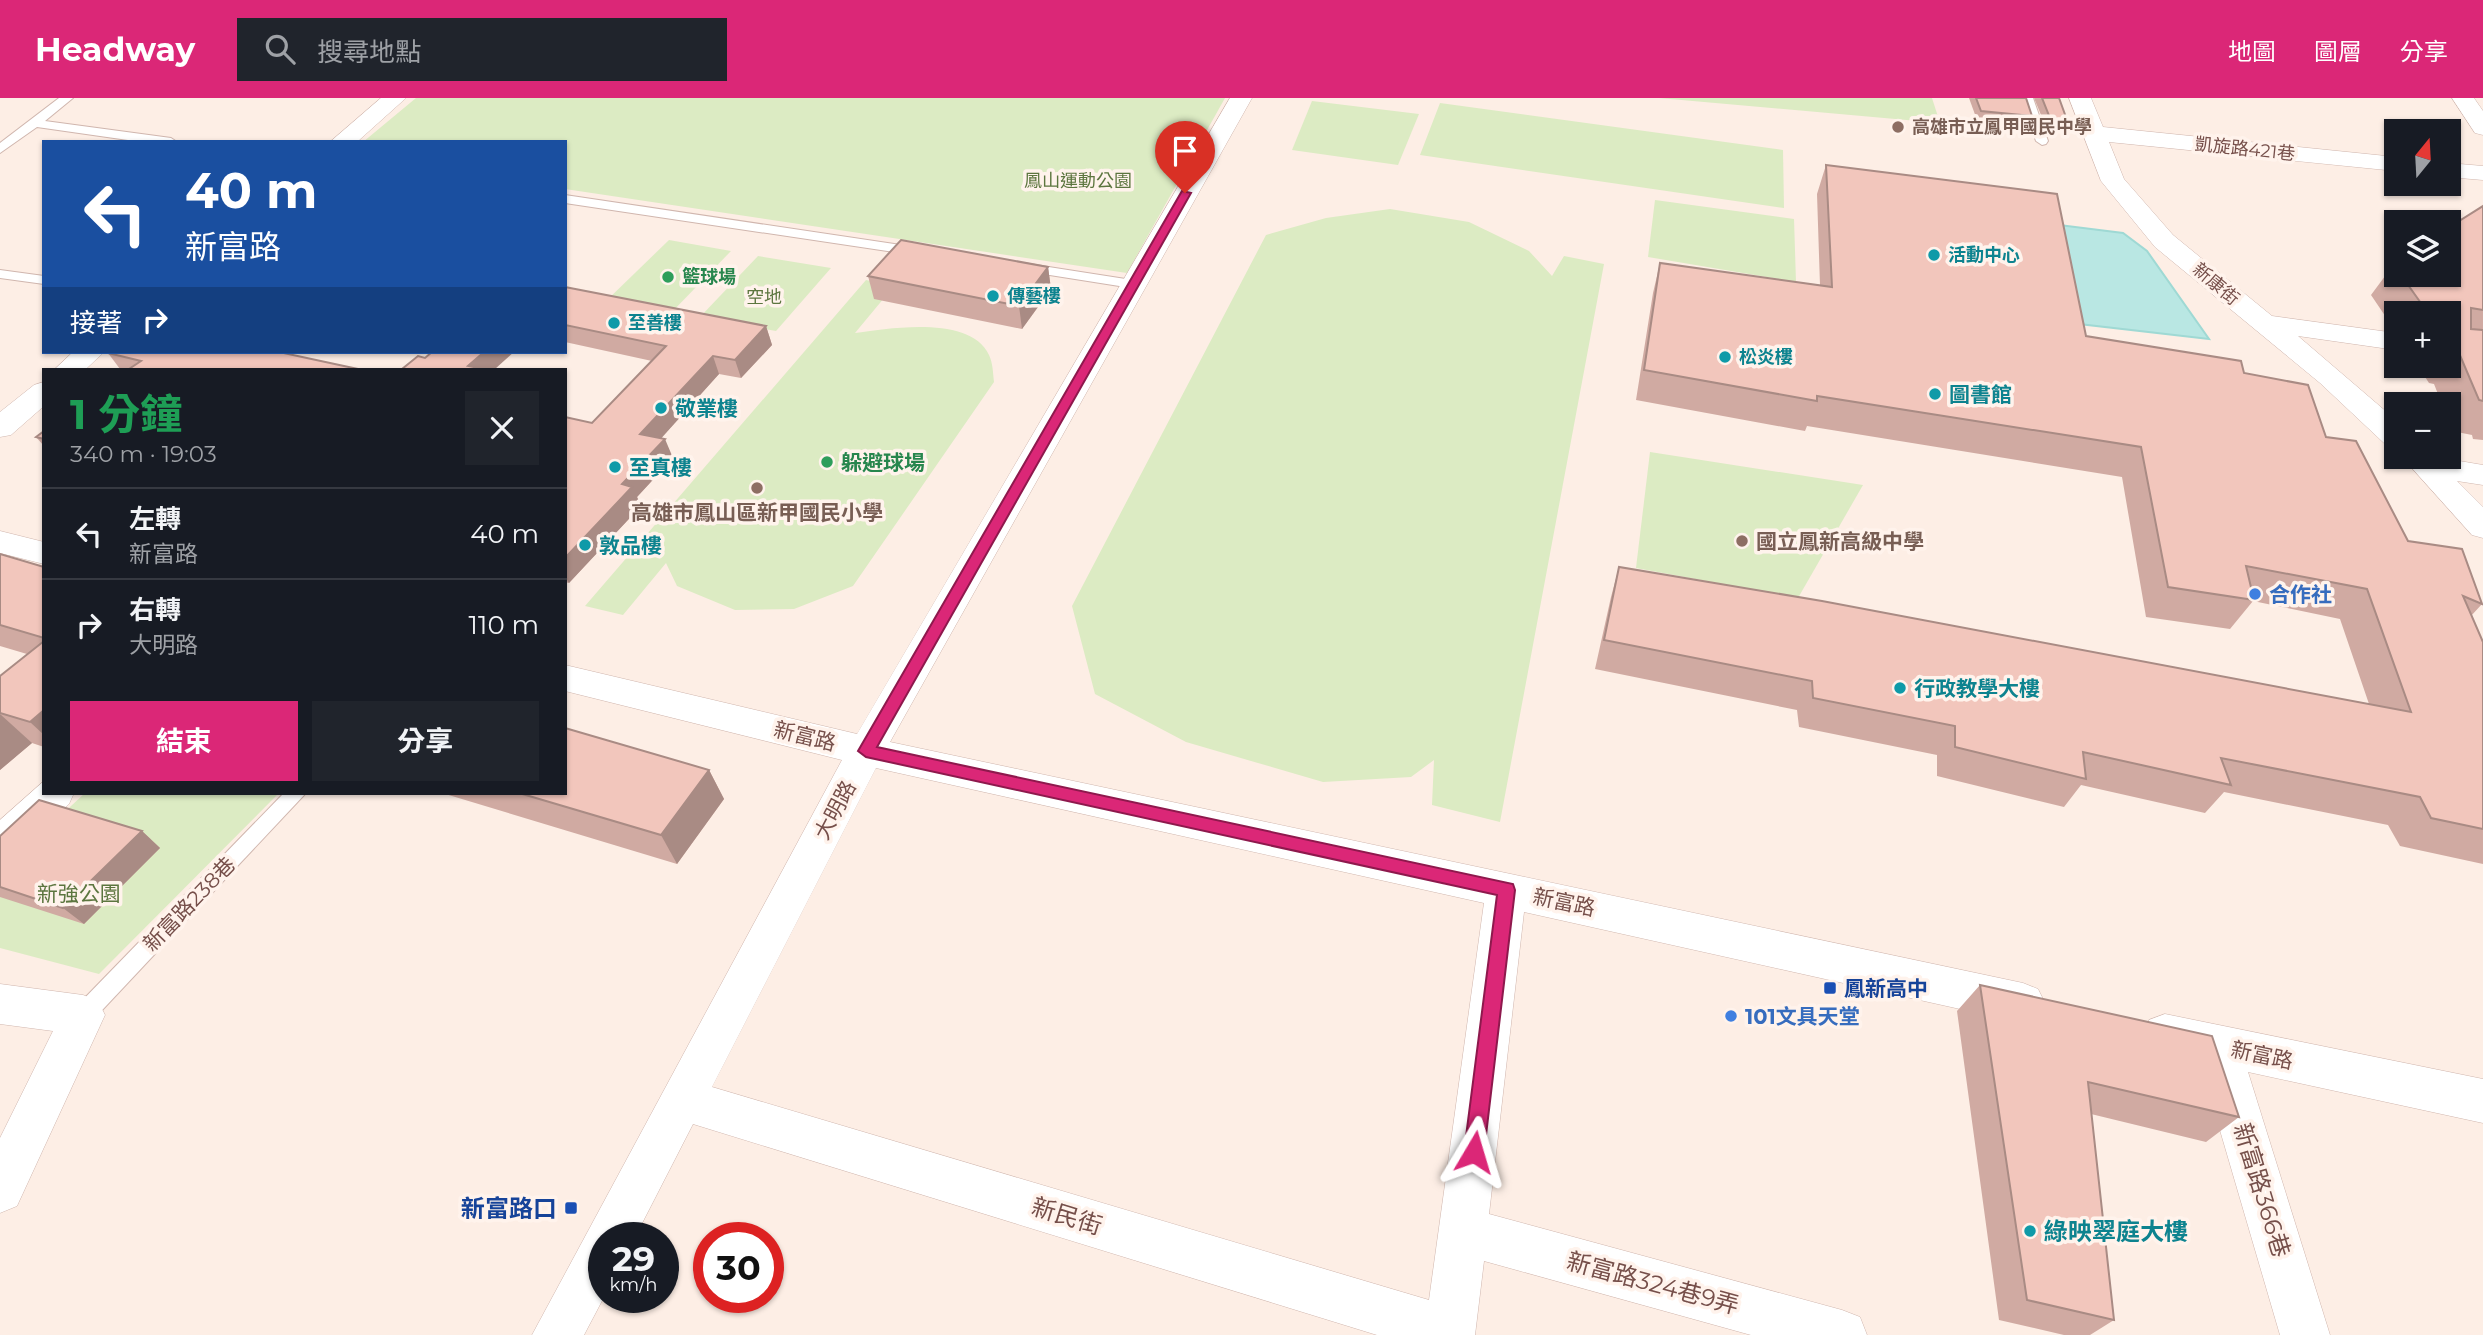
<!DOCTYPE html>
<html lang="zh-TW">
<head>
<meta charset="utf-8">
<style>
	:root { --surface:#171b24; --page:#20242c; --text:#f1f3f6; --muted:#9ea1a6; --line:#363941; --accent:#db2777 }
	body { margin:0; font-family:Montserrat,"Noto Sans TC",sans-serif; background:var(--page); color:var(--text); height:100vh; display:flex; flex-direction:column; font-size:26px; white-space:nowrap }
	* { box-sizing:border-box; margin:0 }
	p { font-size:23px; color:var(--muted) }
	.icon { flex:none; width:38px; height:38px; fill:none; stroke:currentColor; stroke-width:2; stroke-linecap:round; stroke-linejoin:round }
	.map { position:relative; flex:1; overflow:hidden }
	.side { position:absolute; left:42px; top:270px; width:525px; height:427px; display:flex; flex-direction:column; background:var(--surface); border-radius:0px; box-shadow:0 2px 5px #0004 }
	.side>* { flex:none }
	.hud { position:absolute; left:42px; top:42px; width:525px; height:214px; border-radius:0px; box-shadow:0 2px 5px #0004; background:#1a4fa0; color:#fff; overflow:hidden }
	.needle { width:46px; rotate:18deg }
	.fabs { position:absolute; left:2384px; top:21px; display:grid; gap:14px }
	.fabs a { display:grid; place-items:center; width:77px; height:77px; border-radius:0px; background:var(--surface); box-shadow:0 2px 5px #0004; font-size:35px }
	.speed { position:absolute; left:588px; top:1124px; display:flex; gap:14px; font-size:35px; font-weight:700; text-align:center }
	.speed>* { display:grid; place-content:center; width:91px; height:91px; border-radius:50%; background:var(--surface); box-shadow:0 2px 5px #0004; line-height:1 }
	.speed small { font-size:18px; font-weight:400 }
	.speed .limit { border:10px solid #d22; background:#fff; color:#111 }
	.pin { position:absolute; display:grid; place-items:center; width:60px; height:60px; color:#fff; margin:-72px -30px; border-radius:50% 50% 50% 0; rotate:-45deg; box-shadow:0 0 7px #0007 }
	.pin .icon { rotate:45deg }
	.me { position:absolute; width:77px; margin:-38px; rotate:7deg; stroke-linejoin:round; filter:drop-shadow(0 0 5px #0008) }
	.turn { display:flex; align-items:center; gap:24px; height:147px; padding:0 28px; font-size:32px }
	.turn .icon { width:91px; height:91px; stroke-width:2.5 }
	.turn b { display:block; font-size:49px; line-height:60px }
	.then { display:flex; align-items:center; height:66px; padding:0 28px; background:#0003; gap:14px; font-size:26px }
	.round { display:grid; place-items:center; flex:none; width:74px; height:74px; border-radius:0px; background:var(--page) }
	.head { display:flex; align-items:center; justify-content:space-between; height:119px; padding:0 28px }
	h1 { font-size:42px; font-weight:700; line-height:52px; color:#1e9e55 }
	.action { display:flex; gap:14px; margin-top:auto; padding:14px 28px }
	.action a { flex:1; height:80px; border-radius:0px; background:var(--accent); color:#fff; font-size:28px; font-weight:700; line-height:80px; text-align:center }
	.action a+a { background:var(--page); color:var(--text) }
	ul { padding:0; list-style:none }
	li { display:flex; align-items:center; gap:21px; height:91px; padding:0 28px; border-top:2px solid var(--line) }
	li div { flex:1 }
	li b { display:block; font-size:26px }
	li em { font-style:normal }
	header { display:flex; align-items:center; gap:42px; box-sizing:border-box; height:98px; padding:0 35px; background:var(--accent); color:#fff }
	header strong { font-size:33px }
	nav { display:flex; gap:38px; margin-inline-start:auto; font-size:24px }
	.search { width:490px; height:63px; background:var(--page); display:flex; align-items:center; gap:18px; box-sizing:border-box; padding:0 24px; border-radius:0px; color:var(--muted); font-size:26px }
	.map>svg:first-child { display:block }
</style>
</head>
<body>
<header>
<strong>Headway</strong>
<div class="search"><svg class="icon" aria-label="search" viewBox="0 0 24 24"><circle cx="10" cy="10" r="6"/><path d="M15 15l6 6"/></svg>搜尋地點</div>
<nav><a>地圖</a><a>圖層</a><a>分享</a></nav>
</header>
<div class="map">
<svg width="2483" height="1237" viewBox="0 0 2483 1237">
	<rect width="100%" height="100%" fill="#fdeee5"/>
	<g fill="#dcebc3">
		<path d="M416 0H1225L1127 175 565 91V44H363Z"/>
		<path d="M1659 0H1932L1940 25Z"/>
		<path d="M1312 3 1419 16 1398 67 1292 52Z"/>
		<path d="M1440 5 1783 52 1784 110 1420 57Z"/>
		<path d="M1655 102 1794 121 1796 184 1648 159Z"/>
		<path d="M1390 111 1469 124 1529 153 1552 178 1564 158 1604 166 1500 724 1432 707 1434 662 1411 679 1323 684 1186 644 1095 596 1072 508 1266 137 1326 120Z"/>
		<path d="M669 142 731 153 668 218 603 206Z"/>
		<path d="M758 158 831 170 776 233 700 219Z"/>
		<path d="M866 182 894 188 855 235C890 230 971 217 989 257 993 265 993 276 994 284L853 488 794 511 735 512 677 488 666 465 623 517 585 508Z"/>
		<path d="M1650 354 1863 387 1798 500 1636 470Z"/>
		<path d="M85 695H279L99 876 0 850V774Z"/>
	</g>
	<path fill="#b9e7e3" stroke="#9fd9d4" stroke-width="2" d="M2043 125 2123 135 2147 153 2209 241 2062 224Z"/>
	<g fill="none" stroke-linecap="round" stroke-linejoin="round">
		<g stroke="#d0b6ae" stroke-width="2">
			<g id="lane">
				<path d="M59 0H73L45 23 171 40 177 44H142L37 29 0 55V45Z"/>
				<path d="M2021 0H2033L2048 43 2046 46 2042 47 2036 43Z"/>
				<path d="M565 97 921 150 928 154 921 158 565 105Z"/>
				<path d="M1023 165 1132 182 1139 186 1132 190 1018 172V166Z"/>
				<path d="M0 172 44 178V186L0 180Z"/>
				<path d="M284 695H306L91 924 83 927 75 924 72 917 75 910Z"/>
			</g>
		</g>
		<g stroke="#d0b6ae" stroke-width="1">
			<g id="street">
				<path d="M381 0H406L357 44H330Z"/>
				<path d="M1230 0H1252L890 644 2023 885 2038 891 2045 905 2038 919 2023 925 1524 814 1489 1116 1842 1212 1860 1219 1867 1237H1751L1484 1163 1475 1237H1377L693 1026 635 1139H604V1199L584 1237H532L842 662 565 593V567L857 636ZM876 670 1484 805 1429 1202 712 989Z"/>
				<path d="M2069 0H2091L2103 29 2396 59V73L2109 44 2124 81 2173 137 2272 218 2396 235V252L2298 238 2396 322V349L2385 346 2320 285 2155 149 2101 83Z"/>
				<path d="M2452 0H2474L2483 13V37L2475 35Z"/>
				<path d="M2448 65 2483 68V82L2448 79Z"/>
				<path d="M73 254H104L86 271H55Z"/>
				<path d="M44 284V308L11 337 0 339V314L34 287Z"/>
				<path d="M2402 359H2436L2483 367V387L2457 383 2483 409V440L2472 437Z"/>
				<path d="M0 433 44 444V466L0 455Z"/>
				<path d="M44 683V695H74L69 706 14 758 0 762V722Z"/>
				<path d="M0 886 83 897 98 903 105 917 17 1108 0 1115V1040L53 933 0 926Z"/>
				<path d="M2165 916 2483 981V1025L2248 974 2330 1237H2280L2200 964 2149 950 2143 936 2149 922Z"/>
			</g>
		</g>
		<use href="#lane" fill="#fff" fill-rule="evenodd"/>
		<use href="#street" fill="#fff" fill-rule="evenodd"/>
	</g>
	<g fill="#d0aaa2">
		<path d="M1969 0H2026L2032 18 2028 27 1977 22Z"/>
		<path d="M2034 0H2059L2067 22 2062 31 2046 29Z"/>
		<path d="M1826 67 2086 238 2244 275 2326 339 2408 443 2482 506 2471 518 2483 544V766L2400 748 2388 727 2224 694 2205 715 2081 687 2064 709 1937 678V657L1799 629 1797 612 1595 571 1611 499 1619 469 2369 606 2340 521 2253 503 2230 531 2146 519 2122 379 1807 328 1805 333 1636 302 1653 195 1660 165 1820 187 1817 96Z"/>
		<path d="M2483 108V342L2473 341 2472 337 2452 333 2448 323V306H2442L2434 286 2429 285 2418 268H2448V215H2396V234L2371 197 2394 166 2396 165V177H2448Z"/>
		<path d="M1048 169 1051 191 1022 231 874 201 868 178Z"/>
		<path d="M565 189 766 228 772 247 741 280 719 276 661 340 673 360 637 399 641 408 569 485 565 484V319L592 325 652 263 565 244Z"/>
		<path d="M108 255 358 271H120Z"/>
		<path d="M44 333V348L36 339Z"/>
		<path d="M0 456 44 469V649L32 645 0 672V578L27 556 0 548Z"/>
		<path d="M709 672 724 701 677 766 442 695H565Z"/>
		<path d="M142 733 160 750 84 826 0 799V738Z"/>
		<path d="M1980 887 2239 1019 2206 1044 2091 1016 2114 1222 2090 1237H2064L1999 1222 1957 913Z"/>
	</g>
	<g fill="#a98b84">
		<path d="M1048 169 1051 191 1022 231 1019 208Z"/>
		<path d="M766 228 772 247 741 280 735 262Z"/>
		<path d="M484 254H514L495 271H470L468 268Z"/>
		<path d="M713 258 719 276 648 355 640 336Z"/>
		<path d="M665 341 673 360 637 399 641 408 569 485 565 478V460L622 386Z"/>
		<path d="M44 612V637L30 624Z"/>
		<path d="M0 616 32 645 0 672Z"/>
		<path d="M709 672 724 701 677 766 661 737Z"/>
		<path d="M142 733 160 750 84 826 63 810Z"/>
	</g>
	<g fill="#f2c6bc" stroke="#a98b84" stroke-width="2">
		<path d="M1976 0H2026L2032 18 1981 13Z"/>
		<path d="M2042 0H2059L2067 22 2050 20Z"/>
		<path d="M1826 67 2057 96 2086 238 2241 263 2244 275 2308 287 2326 339 2356 343 2408 443 2462 451 2482 506 2463 498 2483 544V731L2431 720 2420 699 2221 660 2231 687 2083 654 2086 681 1955 649V628L1813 600 1812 583 1604 542 1619 469 1822 503 2411 614 2367 491 2246 468 2254 502 2168 489 2141 349 1817 298V303L1644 272 1660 165 1832 189Z"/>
		<path d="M2483 108V212L2471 210V231L2483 232V303L2479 302 2459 255 2454 254 2448 245V215H2428L2401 177H2448V130Z"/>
		<path d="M901 142 1048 169 1019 208 868 178Z"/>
		<path d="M565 189 766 228 735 262 713 258 640 336 665 341 622 386 632 389 565 460V319L592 325 666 248 565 227Z"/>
		<path d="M119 254H279L358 271H129L141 263 108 255Z"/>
		<path d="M432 254H484L468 268 479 270V271H402L418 258 425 260Z"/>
		<path d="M44 333V341L36 339Z"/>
		<path d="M0 456 44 469V540L0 527Z"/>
		<path d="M44 543V612L30 624 0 615V578Z"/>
		<path d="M565 630 709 672 661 737 519 695H565Z"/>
		<path d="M39 702 142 733 63 810 0 789V738Z"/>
		<path d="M1980 887 2212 938 2239 1019 2088 984 2114 1222 2027 1202Z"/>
	</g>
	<path fill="#db2777" stroke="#8e194d" stroke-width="2" d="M1182 93 1191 95 877 649 1513 786 1515 792 1484 1054 1481 1061 1474 1064 1467 1061 1464 1054 1497 797 866 659 858 653Z"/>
	<g fill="#8d6e63" stroke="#fff3ec" stroke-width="2.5">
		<circle cx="1898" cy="29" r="7"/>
		<circle cx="757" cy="390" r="7"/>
		<circle cx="1742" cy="443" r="7"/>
	</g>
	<g fill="#0f9aa8" stroke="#fff3ec" stroke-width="2.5">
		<circle cx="1934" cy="157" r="7"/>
		<circle cx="993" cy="198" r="7"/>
		<circle cx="614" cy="225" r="7"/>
		<circle cx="1725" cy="259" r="7"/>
		<circle cx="1935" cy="296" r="7"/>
		<circle cx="661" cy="310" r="7"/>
		<circle cx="615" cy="369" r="7"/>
		<circle cx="585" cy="447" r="7"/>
		<circle cx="1900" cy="590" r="7"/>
		<circle cx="2030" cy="1133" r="7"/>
	</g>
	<g fill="#2e9e5b" stroke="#fff3ec" stroke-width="2.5">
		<circle cx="668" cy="179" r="7"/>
		<circle cx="827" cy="364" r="7"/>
	</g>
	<g fill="#3f7fe0" stroke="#fff3ec" stroke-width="2.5">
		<circle cx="2255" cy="496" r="7"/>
		<circle cx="1731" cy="918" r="7"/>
	</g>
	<g fill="#1a4fb4" stroke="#fff3ec" stroke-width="2.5">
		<rect x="1823" y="883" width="14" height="14" rx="3.5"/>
		<rect x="564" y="1103" width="14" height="14" rx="3.5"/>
	</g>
	<g text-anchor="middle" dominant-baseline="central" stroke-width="7" stroke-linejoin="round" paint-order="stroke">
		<g font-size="18" font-weight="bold" fill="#785e54" stroke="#fff3ec" text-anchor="start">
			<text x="1912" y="29">高雄市立鳳甲國民中學</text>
		</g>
		<g font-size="18" fill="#764f4a" stroke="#fff3ec">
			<text transform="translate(2245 51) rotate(6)">凱旋路421巷</text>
			<text transform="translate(2216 186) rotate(40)">新康街</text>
		</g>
		<g font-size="18" fill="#5c763f" stroke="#fff3ec">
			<text x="1078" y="83">鳳山運動公園</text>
			<text x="764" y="199">空地</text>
		</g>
		<g font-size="18" font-weight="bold" fill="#0d838f" stroke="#fff3ec" text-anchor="start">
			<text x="1948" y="157">活動中心</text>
			<text x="1007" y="198">傳藝樓</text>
			<text x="628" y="225">至善樓</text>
			<text x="1739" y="259">松炎樓</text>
		</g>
		<g font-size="18" font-weight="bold" fill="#27864d" stroke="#fff3ec" text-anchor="start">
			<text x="682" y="179">籃球場</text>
		</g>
		<g font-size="21" font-weight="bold" fill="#0d838f" stroke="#fff3ec" text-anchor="start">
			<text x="1949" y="296">圖書館</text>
			<text x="675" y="310">敬業樓</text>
			<text x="629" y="369">至真樓</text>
			<text x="599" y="447">敦品樓</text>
			<text x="1914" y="590">行政教學大樓</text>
		</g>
		<g font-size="21" font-weight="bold" fill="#27864d" stroke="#fff3ec" text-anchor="start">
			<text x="841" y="364">躲避球場</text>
		</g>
		<g font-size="21" font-weight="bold" fill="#785e54" stroke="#fff3ec">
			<text x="757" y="414">高雄市鳳山區新甲國民小學</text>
			<text x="1756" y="443" text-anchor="start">國立鳳新高級中學</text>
		</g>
		<g font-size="21" font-weight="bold" fill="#366cbe" stroke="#fff3ec" text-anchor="start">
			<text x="2269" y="496">合作社</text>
			<text x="1745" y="918">101文具天堂</text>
		</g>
		<g font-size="21" fill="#764f4a" stroke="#fff3ec">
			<text transform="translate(805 638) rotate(14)">新富路</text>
			<text transform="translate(835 712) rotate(-62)">大明路</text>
			<text transform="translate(1564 804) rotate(12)">新富路</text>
			<text transform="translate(189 806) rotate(-46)">新富路238巷</text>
			<text transform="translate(2262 957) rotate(12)">新富路</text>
		</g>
		<g font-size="21" fill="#5c763f" stroke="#fff3ec">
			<text x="79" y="795">新強公園</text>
		</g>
		<g font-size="21" font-weight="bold" fill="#164399" stroke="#fff3ec" text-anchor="start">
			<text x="1844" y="890">鳳新高中</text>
		</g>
		<g font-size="24" fill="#764f4a" stroke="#fff3ec">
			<text transform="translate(2262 1092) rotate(73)">新富路366巷</text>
			<text transform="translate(1067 1118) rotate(17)">新民街</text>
			<text transform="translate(1653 1185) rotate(15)">新富路324巷9弄</text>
		</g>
		<g font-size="24" font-weight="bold" fill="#164399" stroke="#fff3ec" text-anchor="end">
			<text x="557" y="1110">新富路口</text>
		</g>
		<g font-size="24" font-weight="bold" fill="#0d838f" stroke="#fff3ec" text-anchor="start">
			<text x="2044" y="1133">綠映翠庭大樓</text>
		</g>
	</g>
</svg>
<div class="fabs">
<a><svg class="needle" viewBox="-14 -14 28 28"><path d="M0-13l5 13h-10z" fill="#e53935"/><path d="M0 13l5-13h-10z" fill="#9ea1a6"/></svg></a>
<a><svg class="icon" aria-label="layers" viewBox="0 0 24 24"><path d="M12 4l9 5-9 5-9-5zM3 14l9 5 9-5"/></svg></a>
<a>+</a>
<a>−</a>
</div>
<div class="speed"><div>29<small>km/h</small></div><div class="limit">30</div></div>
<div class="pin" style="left:1185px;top:95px;background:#d93025"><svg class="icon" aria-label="arrive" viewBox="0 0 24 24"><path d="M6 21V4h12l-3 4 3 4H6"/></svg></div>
<svg class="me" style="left:1474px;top:1054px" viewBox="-20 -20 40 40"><path d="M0-17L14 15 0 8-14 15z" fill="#db2777" stroke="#fff" stroke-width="4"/></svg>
<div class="hud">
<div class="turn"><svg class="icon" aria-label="left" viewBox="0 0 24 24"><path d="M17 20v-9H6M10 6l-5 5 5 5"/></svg><div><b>40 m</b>新富路</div></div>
<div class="then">接著<svg class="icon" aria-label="right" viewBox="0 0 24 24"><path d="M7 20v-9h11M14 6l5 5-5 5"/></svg></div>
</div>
<section class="side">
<div class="head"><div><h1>1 分鐘</h1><p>340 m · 19:03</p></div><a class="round"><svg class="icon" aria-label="close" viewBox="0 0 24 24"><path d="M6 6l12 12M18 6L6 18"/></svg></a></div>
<ul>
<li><svg class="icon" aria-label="left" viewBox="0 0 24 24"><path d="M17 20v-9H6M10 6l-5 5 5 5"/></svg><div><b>左轉</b><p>新富路</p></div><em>40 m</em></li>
<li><svg class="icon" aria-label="right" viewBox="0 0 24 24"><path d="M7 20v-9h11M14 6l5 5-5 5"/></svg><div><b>右轉</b><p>大明路</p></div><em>110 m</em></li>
</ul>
<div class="action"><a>結束</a><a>分享</a></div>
</section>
</div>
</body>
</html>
